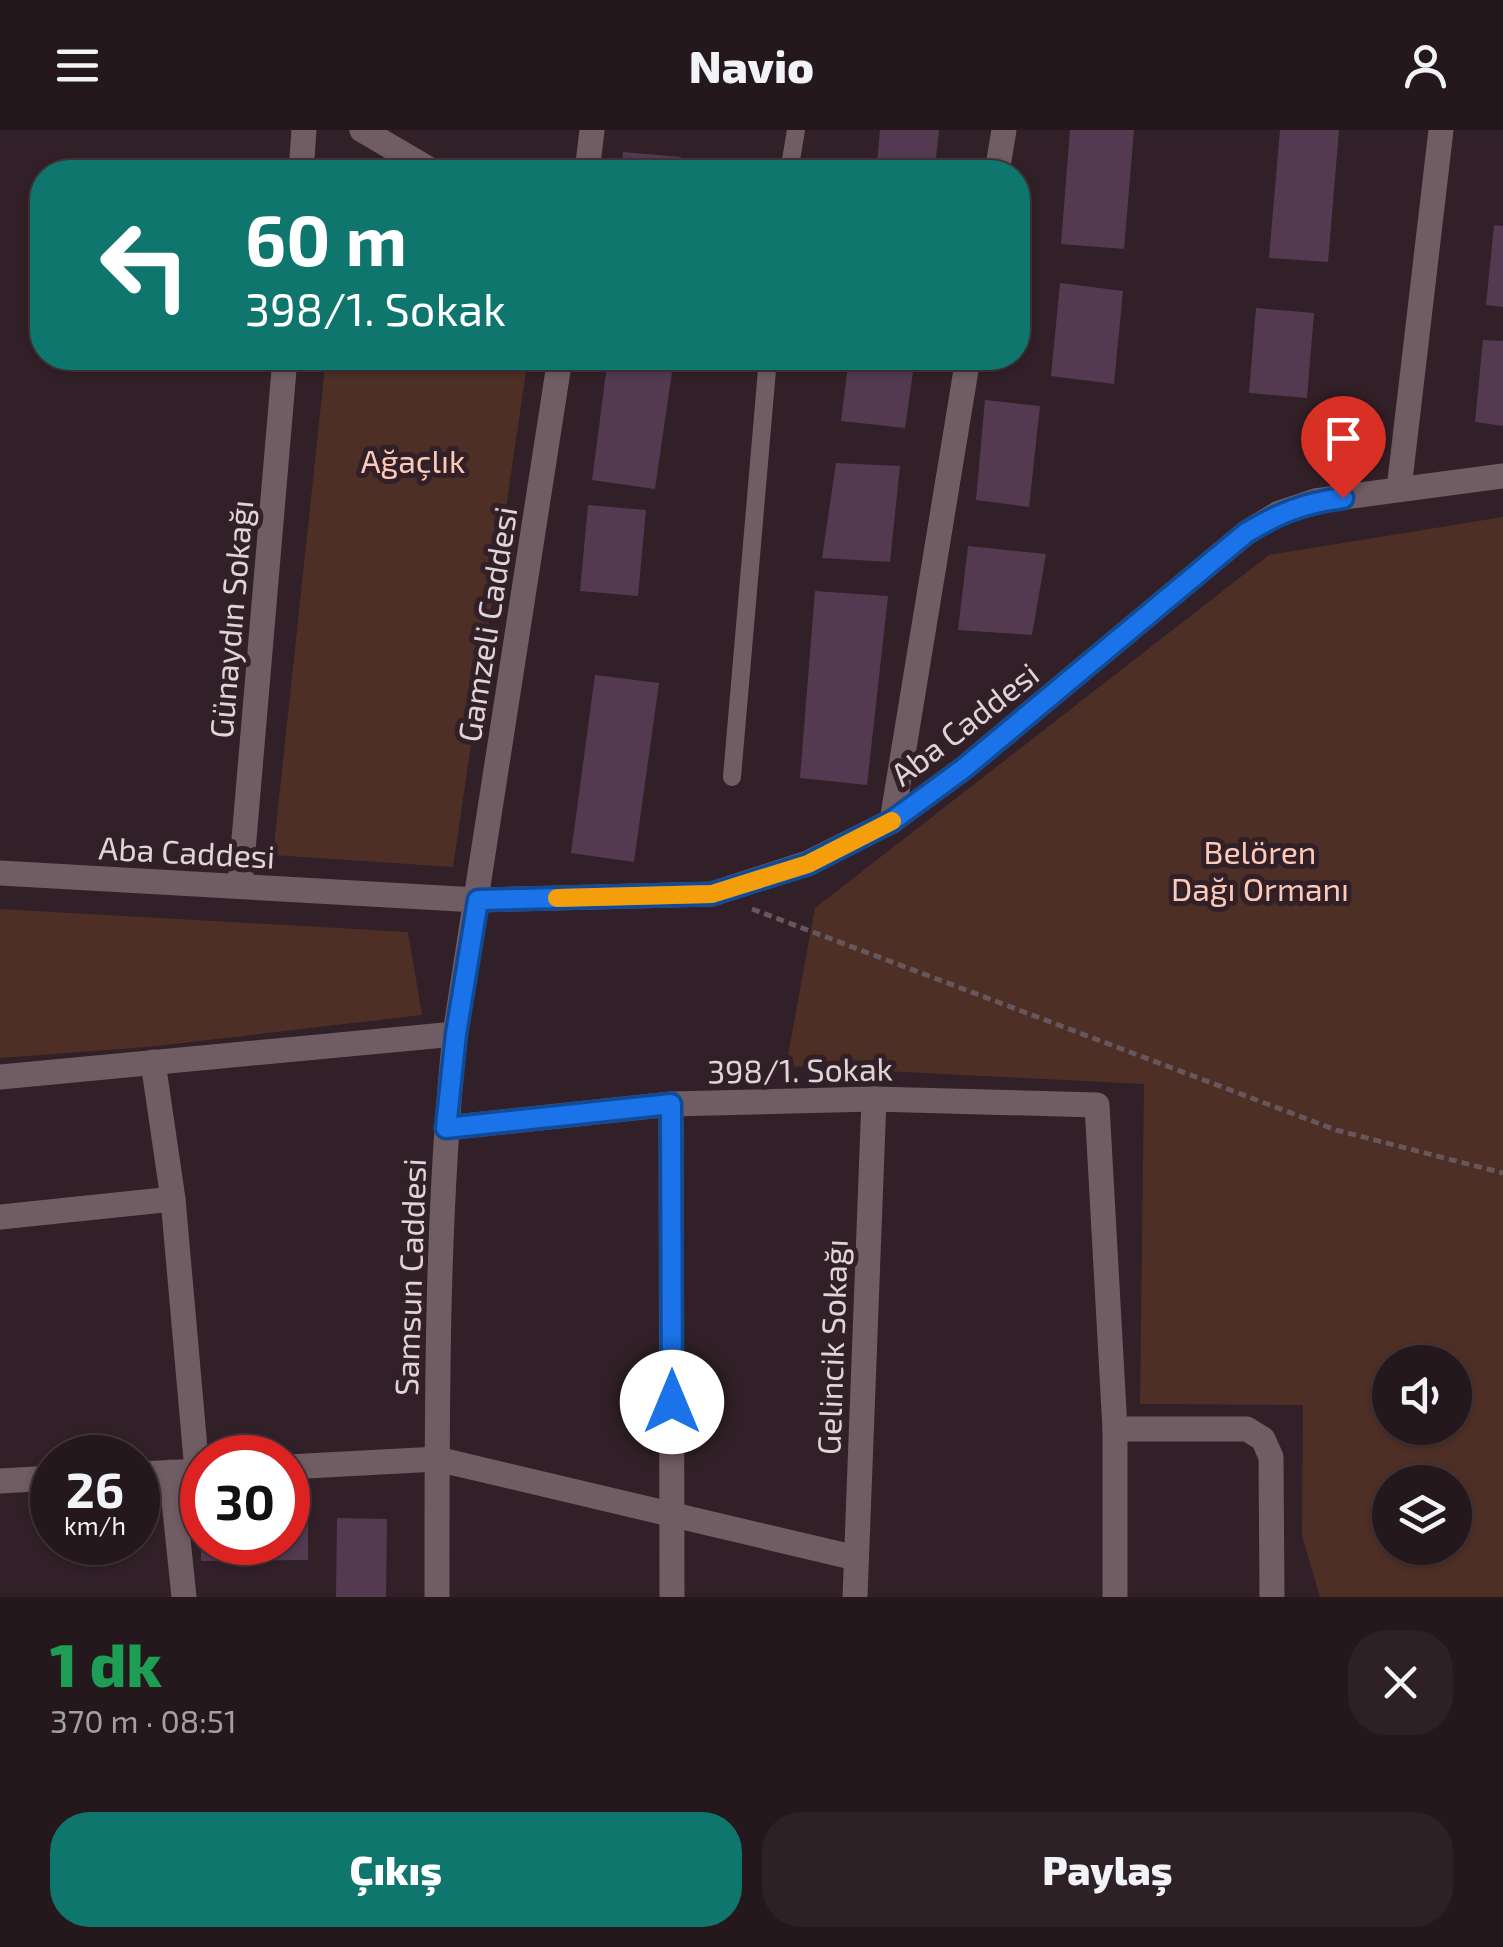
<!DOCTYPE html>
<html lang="tr">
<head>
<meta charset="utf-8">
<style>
	:root { --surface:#25181d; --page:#2d2126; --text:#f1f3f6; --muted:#a3a0a4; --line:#42373b; --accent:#0f766e }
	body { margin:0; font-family:"Exo 2",sans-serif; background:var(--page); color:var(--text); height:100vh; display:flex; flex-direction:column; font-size:38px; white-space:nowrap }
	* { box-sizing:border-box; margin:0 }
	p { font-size:32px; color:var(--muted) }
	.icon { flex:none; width:55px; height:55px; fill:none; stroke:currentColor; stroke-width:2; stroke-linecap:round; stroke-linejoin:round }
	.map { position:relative; height:1467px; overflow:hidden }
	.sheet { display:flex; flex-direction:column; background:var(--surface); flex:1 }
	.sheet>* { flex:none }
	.guide { position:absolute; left:30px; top:30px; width:1000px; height:210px; border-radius:40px; box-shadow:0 2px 8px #0004,0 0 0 2px var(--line); background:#0f766e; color:#fff; overflow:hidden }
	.buttons { position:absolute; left:1372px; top:1215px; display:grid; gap:20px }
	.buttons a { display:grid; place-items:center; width:100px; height:100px; border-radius:50%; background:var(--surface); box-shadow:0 2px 8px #0004,0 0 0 2px var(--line); font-size:50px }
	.speed { position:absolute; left:30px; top:1305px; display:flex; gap:20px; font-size:50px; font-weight:700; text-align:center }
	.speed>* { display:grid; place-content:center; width:130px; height:130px; border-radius:50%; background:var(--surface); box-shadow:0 2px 8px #0004,0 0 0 2px var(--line); line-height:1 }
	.speed small { font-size:25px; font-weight:400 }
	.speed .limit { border:15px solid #d22; background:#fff; color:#111 }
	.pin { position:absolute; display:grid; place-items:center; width:85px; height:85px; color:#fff; margin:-102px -42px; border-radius:50% 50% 50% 0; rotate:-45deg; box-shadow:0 0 10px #0007 }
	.pin .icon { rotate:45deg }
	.me { position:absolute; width:110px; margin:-55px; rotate:0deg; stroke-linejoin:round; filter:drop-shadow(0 0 8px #0008) }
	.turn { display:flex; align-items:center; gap:35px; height:210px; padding:0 50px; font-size:45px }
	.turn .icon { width:130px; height:130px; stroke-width:2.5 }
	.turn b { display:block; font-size:70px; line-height:85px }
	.round { display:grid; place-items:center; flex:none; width:105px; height:105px; border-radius:40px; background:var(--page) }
	.overview { display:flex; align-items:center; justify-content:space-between; height:170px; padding:0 50px }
	h1 { font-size:60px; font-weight:800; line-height:75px; color:#1e9e55 }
	.primary-button { display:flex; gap:20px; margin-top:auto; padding:20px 50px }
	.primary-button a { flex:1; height:115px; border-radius:40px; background:var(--accent); color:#fff; font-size:40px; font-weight:800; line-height:115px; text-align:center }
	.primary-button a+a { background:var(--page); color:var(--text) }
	header { display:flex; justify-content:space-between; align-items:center; height:130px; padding:0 50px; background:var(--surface); font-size:45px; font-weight:800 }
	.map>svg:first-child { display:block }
</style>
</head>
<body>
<header><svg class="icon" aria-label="menu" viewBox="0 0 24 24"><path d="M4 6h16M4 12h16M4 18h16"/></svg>Navio<svg class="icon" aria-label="person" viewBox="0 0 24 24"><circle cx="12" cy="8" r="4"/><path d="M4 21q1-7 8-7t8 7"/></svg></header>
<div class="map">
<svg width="1503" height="1467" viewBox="0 0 1503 1467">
	<rect width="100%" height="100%" fill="#312027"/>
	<g fill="#4e2f25" fill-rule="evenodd">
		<path d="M326 228H528L453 737 273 725Z"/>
		<path d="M1503 387V1467H1320L1302 1405 1303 1275 1140 1274 1144 954 786 936 815 778 1269 425ZM1390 1232H1455V1298H1390ZM1390 1352H1455V1418H1390Z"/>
		<path d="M0 779 408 802 422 885 148 917 0 928Z"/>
	</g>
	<g fill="#533a51">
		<path d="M880 0H939L935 38 877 33Z"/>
		<path d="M1070 0H1134L1124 119 1061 114Z"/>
		<path d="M1280 0H1339L1328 132 1269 128Z"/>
		<path d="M623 22 681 27 679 42H621Z"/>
		<path d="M1494 95 1503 96V177L1486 175Z"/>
		<path d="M1060 153 1123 161 1114 254 1051 246Z"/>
		<path d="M1256 178 1314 183 1307 268 1249 263Z"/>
		<path d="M1483 210 1503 211V296L1475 292Z"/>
		<path d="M608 228H674L655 359 592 350Z"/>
		<path d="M849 228H915L905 298 841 291Z"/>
		<path d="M985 270 1040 276 1029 377 976 370Z"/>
		<path d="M836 333 900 336 890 432 822 428Z"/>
		<path d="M588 375 646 380 638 466 580 461Z"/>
		<path d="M968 416 1046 424 1032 505 958 500Z"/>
		<path d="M815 461 888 466 867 655 800 648Z"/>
		<path d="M595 545 659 553 634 732 571 723Z"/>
		<path d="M288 1380H308V1430L201 1431V1412H288Z"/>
		<path d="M337 1388 387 1389 386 1467H336Z"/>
	</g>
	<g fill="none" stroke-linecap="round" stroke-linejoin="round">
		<path stroke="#67575d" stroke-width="5" stroke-dasharray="8 5" stroke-linecap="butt" d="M752 779 1336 1000 1503 1043"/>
		<g stroke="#705c63" stroke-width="18">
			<path d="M789 42 796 0"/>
			<path d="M732 647 768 228"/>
		</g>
		<g stroke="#705c63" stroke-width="25">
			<path d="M362 0 434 42"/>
			<path d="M301 42 304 0"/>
			<path d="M997 42 1004 0"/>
			<path d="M1399 359 1441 0"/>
			<path d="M892 691 968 228"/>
			<path d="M240 756 285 228"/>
			<path d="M153 932 173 1069 197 1341"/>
			<path d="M0 947 455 904"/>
			<path d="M671 974 672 1467"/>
			<path d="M446 998 671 974 874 969 1097 975 1115 1299V1467"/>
			<path d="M0 1087 173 1069"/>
			<path d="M1115 1299H1247L1263 1309 1271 1327 1272 1467"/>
			<path d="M171 1342 184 1467"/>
			<path d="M855 1467 874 969"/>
		</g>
		<g stroke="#705c63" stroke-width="25">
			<path d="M587 42 592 0"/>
			<path d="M0 743 477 770 712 764 808 733 892 691 963 639 1246 403 1279 383 1315 371 1503 346"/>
			<path d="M288 1337 437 1329 856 1428"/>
			<path d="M138 1344 202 1341"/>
			<path d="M0 1351 52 1348"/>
			<path d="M437 1467C437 1281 436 1089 455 904L560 228"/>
		</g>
	</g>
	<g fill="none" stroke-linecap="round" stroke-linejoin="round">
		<g stroke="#114b97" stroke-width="25">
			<path id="route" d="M672 1272 671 974 446 998 456 904 478 770 712 764 808 734 892 691 963 639 1246 403C1279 383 1304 373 1343 368"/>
		</g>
		<use href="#route" stroke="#1a73e8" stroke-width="18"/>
		<path stroke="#f59e0b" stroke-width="18" d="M557 768 712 764 808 734 892 691"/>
	</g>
	<g text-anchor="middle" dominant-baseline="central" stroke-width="10" stroke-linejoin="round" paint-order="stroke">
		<g font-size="32" fill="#fecab8" stroke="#312027">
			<text x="413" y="330">Ağaçlık</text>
			<text x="1260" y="721">Belören<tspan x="1260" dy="37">Dağı Ormanı</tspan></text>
		</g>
		<g font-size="32" fill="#e0d4d8" stroke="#312027">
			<text transform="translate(230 489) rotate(-85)">Günaydın Sokağı</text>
			<text transform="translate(486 494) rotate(-81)">Gamzeli Caddesi</text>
			<text transform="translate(964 593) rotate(-38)">Aba Caddesi</text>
			<text transform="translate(187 721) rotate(3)">Aba Caddesi</text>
			<text transform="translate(800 939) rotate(-1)">398/1. Sokak</text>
			<text transform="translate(409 1147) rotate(-88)">Samsun Caddesi</text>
			<text transform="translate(831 1217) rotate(-88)">Gelincik Sokağı</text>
		</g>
	</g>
</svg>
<div class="buttons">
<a><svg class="icon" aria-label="sound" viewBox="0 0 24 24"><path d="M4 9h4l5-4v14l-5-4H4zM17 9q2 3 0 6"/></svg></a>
<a><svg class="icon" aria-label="layers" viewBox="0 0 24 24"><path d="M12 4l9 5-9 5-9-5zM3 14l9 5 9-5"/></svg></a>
</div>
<div class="speed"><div>26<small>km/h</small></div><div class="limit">30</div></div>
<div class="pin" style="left:1343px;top:368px;background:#d93025"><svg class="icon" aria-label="arrive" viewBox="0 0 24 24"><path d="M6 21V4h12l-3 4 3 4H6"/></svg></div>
<svg class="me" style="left:672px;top:1272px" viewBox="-20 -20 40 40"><circle r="19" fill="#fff"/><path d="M0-13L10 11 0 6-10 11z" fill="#1a73e8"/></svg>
<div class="guide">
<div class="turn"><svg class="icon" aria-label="left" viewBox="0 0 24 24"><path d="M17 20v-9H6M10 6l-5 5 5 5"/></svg><div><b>60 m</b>398/1. Sokak</div></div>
</div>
</div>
<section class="sheet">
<div class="overview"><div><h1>1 dk</h1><p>370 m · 08:51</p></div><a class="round"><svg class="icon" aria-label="close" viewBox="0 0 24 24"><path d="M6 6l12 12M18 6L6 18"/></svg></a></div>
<div class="primary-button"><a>Çıkış</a><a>Paylaş</a></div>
</section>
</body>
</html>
